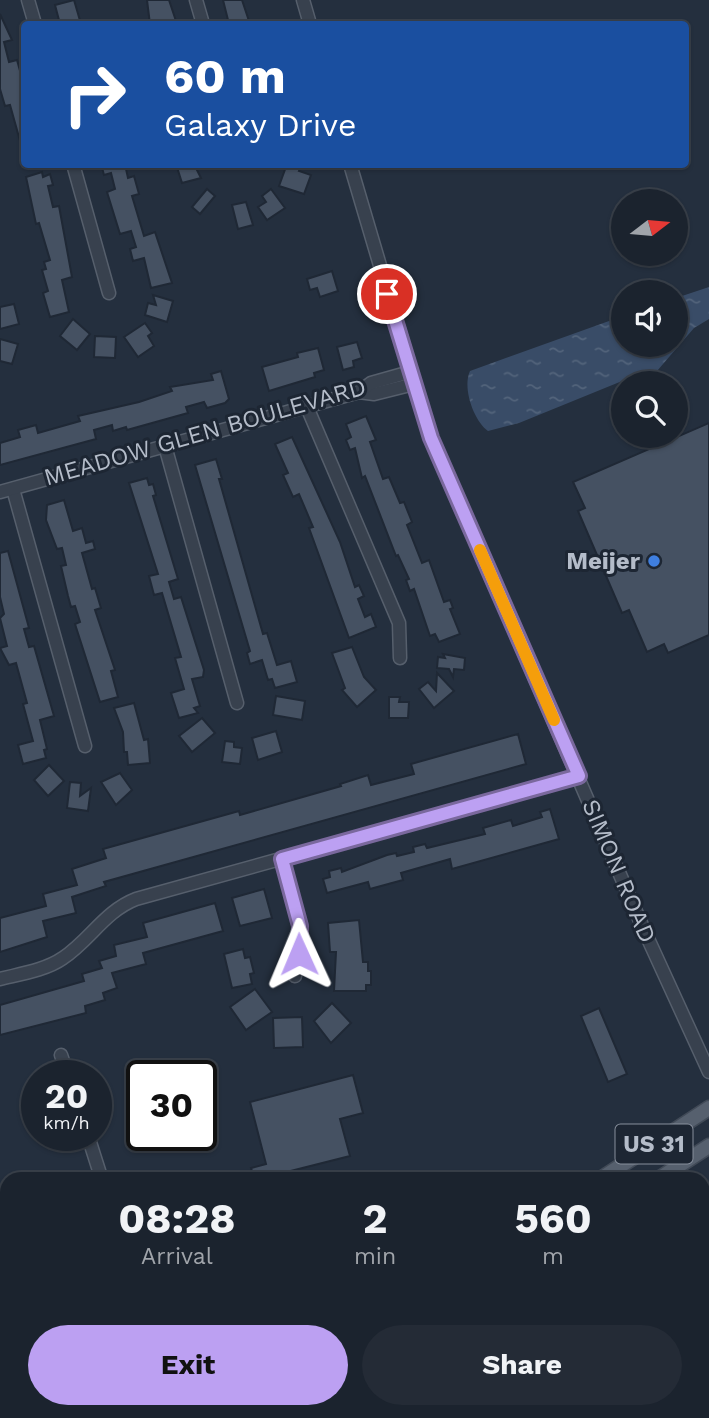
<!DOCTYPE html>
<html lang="en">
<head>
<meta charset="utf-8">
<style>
	:root { --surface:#1b232e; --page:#242b36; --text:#f1f3f6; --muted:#a0a4aa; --line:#39404a; --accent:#bca0f2 }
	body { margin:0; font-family:"Work Sans",sans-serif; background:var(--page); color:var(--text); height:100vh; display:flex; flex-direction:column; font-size:26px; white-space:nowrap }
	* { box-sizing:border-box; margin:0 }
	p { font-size:23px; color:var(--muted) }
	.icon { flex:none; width:38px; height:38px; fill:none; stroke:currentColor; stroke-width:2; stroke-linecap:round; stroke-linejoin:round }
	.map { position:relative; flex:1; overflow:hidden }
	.drawer { position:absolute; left:0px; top:1172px; width:710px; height:247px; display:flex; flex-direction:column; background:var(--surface); border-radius:21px 21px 0 0; box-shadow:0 2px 5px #0004,0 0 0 2px var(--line) }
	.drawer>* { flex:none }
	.banner { position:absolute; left:21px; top:21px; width:668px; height:147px; border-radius:7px; box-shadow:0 2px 5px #0004,0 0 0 2px var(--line); background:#1a4fa0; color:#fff; overflow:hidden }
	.needle { width:46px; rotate:74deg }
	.buttons { position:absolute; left:611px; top:189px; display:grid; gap:14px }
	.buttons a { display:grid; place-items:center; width:77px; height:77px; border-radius:50%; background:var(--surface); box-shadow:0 2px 5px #0004,0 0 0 2px var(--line); font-size:35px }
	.speed { position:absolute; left:21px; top:1060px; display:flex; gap:14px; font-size:35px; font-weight:700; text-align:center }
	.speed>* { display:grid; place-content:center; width:91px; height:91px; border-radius:50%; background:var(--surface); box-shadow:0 2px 5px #0004,0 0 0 2px var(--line); line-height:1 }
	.speed small { font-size:18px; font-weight:400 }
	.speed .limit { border:4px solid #111; border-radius:10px; background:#fff; color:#111 }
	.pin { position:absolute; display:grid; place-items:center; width:60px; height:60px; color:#fff; margin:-30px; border:4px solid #fff; border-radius:50%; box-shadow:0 2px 7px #0007 }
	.me { position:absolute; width:77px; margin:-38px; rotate:359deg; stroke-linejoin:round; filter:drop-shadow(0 0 5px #0008) }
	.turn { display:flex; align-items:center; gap:24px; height:147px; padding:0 28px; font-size:32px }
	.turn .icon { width:91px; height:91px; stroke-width:2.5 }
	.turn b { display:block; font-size:49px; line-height:60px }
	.eta { display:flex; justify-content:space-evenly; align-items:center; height:119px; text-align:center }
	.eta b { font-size:42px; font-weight:700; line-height:49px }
	.action { display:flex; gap:14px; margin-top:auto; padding:14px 28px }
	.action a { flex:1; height:80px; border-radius:42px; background:var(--accent); color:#111; font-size:28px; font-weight:700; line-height:80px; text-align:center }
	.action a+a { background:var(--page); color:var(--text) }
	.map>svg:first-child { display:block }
</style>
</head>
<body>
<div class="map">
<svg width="709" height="1418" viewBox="0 0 709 1418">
	<defs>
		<pattern id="water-ripples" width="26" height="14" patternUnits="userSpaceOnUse" patternTransform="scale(1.75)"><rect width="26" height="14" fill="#394c67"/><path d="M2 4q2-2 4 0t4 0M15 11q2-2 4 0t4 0" fill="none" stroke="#53647b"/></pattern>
	</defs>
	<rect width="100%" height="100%" fill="#242f3e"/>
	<path fill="url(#water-ripples)" d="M709 287V319L694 328 657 371 627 379 519 423 488 431C474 421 462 388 470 371L623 316V345H676V298Z"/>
	<g fill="#455162" stroke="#1f2835" stroke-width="2">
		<path d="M74 0 81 24H60L55 5Z"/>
		<path d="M147 0H169L177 24H150Z"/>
		<path d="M223 0H242L250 24H229Z"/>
		<path d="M0 14 12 40 4 42 9 62 17 60 24 85V148H22L10 105 5 106 0 89Z"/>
		<path d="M101 164H133L126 169 128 178 134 176 139 194 132 196 144 236 155 232 172 283 151 288 144 258 133 261 130 249 136 247 131 231 120 234 107 192 115 189 111 173 104 175Z"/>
		<path d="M176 164H194L201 178 182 183Z"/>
		<path d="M287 164 301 167 299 171 311 175 304 194 279 186Z"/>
		<path d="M42 172 43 177 50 174 53 185 48 186 53 207 59 206 72 277 62 280 69 312 50 317 43 293 48 291 42 270 46 269 44 262 50 260 39 223 36 224 26 177Z"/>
		<path d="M207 189 215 196 200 214 192 207Z"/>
		<path d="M271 189 285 208 267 220 258 207 266 202 262 196Z"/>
		<path d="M246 202 253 225 238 229 232 205Z"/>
		<path d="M332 271 338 291 320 297 317 288 310 290 307 279Z"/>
		<path d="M153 295 173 301 167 322 145 315 148 303 156 305Z"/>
		<path d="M14 304 19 324 0 329V307Z"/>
		<path d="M73 319 90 334 77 350 60 336Z"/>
		<path d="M145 323 152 333 148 336 154 346 138 357 124 337Z"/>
		<path d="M95 336 116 337 115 358 94 357Z"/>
		<path d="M0 339 18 344 12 364 0 361Z"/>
		<path d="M357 342 362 358 353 361 354 367 343 370 337 347Z"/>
		<path d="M318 348 324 370 314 373 315 377 269 391 262 367 298 357 297 353Z"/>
		<path d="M221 371 229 399 225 403 207 408 204 402 186 407 188 413 127 430 126 427 113 431 112 425 94 430 96 439 0 465V443L20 437 18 430 36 425 38 433 80 421 78 416 139 402 172 391 170 387 213 380 211 374Z"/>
		<path d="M366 416 376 440 370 442 383 479 389 477 400 503 404 502 412 522 407 525 422 563 429 560 444 602 450 600 453 608 450 609 460 634 439 642 435 634 430 636 414 589 410 591 406 580 409 579 398 555 396 556 365 476 362 478 355 448 350 450 346 440 351 437 346 424Z"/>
		<path d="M709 423V635L668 653 664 644 647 652 629 610 622 613 578 511 585 508 573 482Z"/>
		<path d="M292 437 340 542 355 587 359 585 364 596 358 599 365 617 371 614 376 627 349 638 309 528 313 527 299 494 293 497 283 475 288 473 275 444Z"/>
		<path d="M216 459 222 479H219L263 634 267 633 277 665 291 661 297 682 275 688 272 679 268 680 262 660 250 664 247 653 250 651 195 465Z"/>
		<path d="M147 478 149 485 153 484 156 495 153 496 178 579 169 582 174 599 181 597 204 670 203 677 192 679 200 706 194 708 198 713 179 718 171 693 184 689 175 658 181 657 162 593 154 595 149 576 158 574 129 483Z"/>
		<path d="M64 500 73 531 82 528 86 543 93 541 95 549 82 553 92 589 95 588 101 608 95 610 115 670 111 671 118 697 100 702 75 624 80 622 75 606 71 607 68 596 61 566 66 565 62 548 57 549 46 520 47 505Z"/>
		<path d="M8 551 29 628 24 629 29 647 34 646 54 716 40 720 47 749 44 750 46 758 23 764 18 745 33 741 23 704 27 703 16 663 9 665 0 648 7 646 0 618 4 614 0 597V553Z"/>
		<path d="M352 647 364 677 376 690 357 707 342 690 345 688 332 653Z"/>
		<path d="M443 654 465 658 464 670 454 669 453 677 449 669 437 668 438 657 445 658Z"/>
		<path d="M437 673 454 691 434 708 419 689 428 682 436 691Z"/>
		<path d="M276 696 305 701 302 720 273 715Z"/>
		<path d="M389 697H400L399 702H409L408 718H389Z"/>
		<path d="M134 703 144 740 148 739 150 763 128 765 127 752H124L123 732 114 708Z"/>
		<path d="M202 718 215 733 192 752 179 736Z"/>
		<path d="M276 731 282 752 258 760 252 738Z"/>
		<path d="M518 734 526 764 104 882 106 886 72 897 76 913 43 921 47 937 0 952V918L46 906 43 894 77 885 72 869 106 858 103 849 239 811 240 815 341 786 340 784 368 775 371 785 414 774 411 764Z"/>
		<path d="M225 741 234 742V747L242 748 240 764 222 762Z"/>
		<path d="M49 765 64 781 48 796 34 780Z"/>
		<path d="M120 773 132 790 116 805 101 782Z"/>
		<path d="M70 782 81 783 80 796 91 788 88 811 67 808Z"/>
		<path d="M550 809 559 839 452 869 450 859 401 873 403 880 370 889 368 882 327 893 323 879 330 877 329 871 341 868 342 872 387 855 396 853 397 856 414 852 413 847 425 844 427 848 485 834 483 828 511 820 513 826 542 817 540 812Z"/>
		<path d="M264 889 272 918 240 926 232 898Z"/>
		<path d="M215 903 223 931 143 953 146 964 112 973 117 988 103 993 105 1000 85 1006 86 1013 0 1035V1005L84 981 82 974 102 968 99 961 116 956 114 945 147 937 143 923Z"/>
		<path d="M359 920 363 962H368V971H371V985H366V991H334L336 952H330L328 923Z"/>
		<path d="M243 949 245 958 250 957 254 973 250 974 252 984 232 988 224 954Z"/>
		<path d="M255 989 272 1012 246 1030 230 1007Z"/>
		<path d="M332 1003 351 1023 331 1043 314 1021Z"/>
		<path d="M599 1008 627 1074 608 1082 581 1016Z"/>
		<path d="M302 1017 303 1047 274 1048 273 1018Z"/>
		<path d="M353 1075 363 1113 340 1119 350 1156 255 1180 251 1168 266 1164 250 1102Z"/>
	</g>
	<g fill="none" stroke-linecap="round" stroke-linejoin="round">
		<g stroke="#565f6c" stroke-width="15">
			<g id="minor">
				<path d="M28 0 35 24"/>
				<path d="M196 0 203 24"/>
				<path d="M303 0 310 24"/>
				<path d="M73 164 109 293"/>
				<path d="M350 164 431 438 644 930 709 1072"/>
				<path d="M359 392 374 394 414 384"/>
				<path d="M307 407 399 623 400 658"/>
				<path d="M165 446 237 703"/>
				<path d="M13 489 85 746"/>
				<path d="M0 492 359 392 371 383 410 372"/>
				<path d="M282 859 300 926 295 976"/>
				<path d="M0 979C20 974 46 970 63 958 90 940 105 911 136 899L579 776"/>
				<path d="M61 1055 68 1076"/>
				<path d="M88 1136 102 1180"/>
				<path d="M0 1303 7 1323"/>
				<path d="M30 1412 32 1418"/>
				<path d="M46 1412 48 1418"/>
			</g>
		</g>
		<g stroke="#414a57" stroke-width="17">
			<g id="major">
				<path d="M599 1180 709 1108"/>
				<path d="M657 1180 709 1146"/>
				<path d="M220 1418 229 1412"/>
				<path d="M287 1418 296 1412"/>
			</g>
		</g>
		<use href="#minor" stroke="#38414e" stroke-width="12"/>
		<use href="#major" stroke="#56606e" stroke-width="14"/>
	</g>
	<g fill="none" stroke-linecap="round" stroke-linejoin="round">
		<g stroke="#7a689d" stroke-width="18">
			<path id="route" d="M299 954 300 926 282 859 579 776 431 438 387 294"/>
		</g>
		<use href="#route" stroke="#bca0f2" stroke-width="12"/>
		<path stroke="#f59e0b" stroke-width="12" d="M480 550 554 720"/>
	</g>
	<circle fill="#3f7fe0" stroke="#1d2633" stroke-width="2.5" cx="654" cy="561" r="7"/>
	<g text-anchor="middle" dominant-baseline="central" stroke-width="6" stroke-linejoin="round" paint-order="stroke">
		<rect fill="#1d2633" stroke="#878f9c" stroke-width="2" x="615.5" y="1124.5" width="77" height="39" rx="5"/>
		<g font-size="23" font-weight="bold" fill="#b4bcc9">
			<text x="654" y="1144">US 31</text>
		</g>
		<g font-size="24" fill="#b4bcc9" stroke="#1d2633">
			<text transform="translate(205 432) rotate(-16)">MEADOW GLEN BOULEVARD</text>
			<text transform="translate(619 871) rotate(67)">SIMON ROAD</text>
		</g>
		<g font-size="24" font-weight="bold" fill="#b4bcc9" stroke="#1d2633" text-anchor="end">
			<text x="640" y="561">Meijer</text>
		</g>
	</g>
</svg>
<div class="buttons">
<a><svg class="needle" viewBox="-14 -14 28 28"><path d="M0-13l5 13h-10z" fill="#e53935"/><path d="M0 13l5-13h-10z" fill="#a0a4aa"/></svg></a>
<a><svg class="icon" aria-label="sound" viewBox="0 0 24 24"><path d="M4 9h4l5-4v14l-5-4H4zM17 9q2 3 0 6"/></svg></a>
<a><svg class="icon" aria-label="search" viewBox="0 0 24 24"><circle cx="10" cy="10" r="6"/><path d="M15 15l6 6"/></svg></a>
</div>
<div class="speed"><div>20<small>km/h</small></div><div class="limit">30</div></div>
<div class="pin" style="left:387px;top:294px;background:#d93025"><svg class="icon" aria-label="arrive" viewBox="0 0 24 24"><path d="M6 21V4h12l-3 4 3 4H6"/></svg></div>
<svg class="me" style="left:299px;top:954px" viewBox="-20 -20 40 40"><path d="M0-17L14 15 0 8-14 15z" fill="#bca0f2" stroke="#fff" stroke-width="4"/></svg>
<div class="banner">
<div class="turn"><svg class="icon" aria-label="right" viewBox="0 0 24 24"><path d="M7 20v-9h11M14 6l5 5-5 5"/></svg><div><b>60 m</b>Galaxy Drive</div></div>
</div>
<section class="drawer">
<div class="eta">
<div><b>08:28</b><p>Arrival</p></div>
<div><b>2</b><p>min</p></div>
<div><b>560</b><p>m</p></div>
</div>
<div class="action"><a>Exit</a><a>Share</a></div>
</section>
</div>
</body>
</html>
